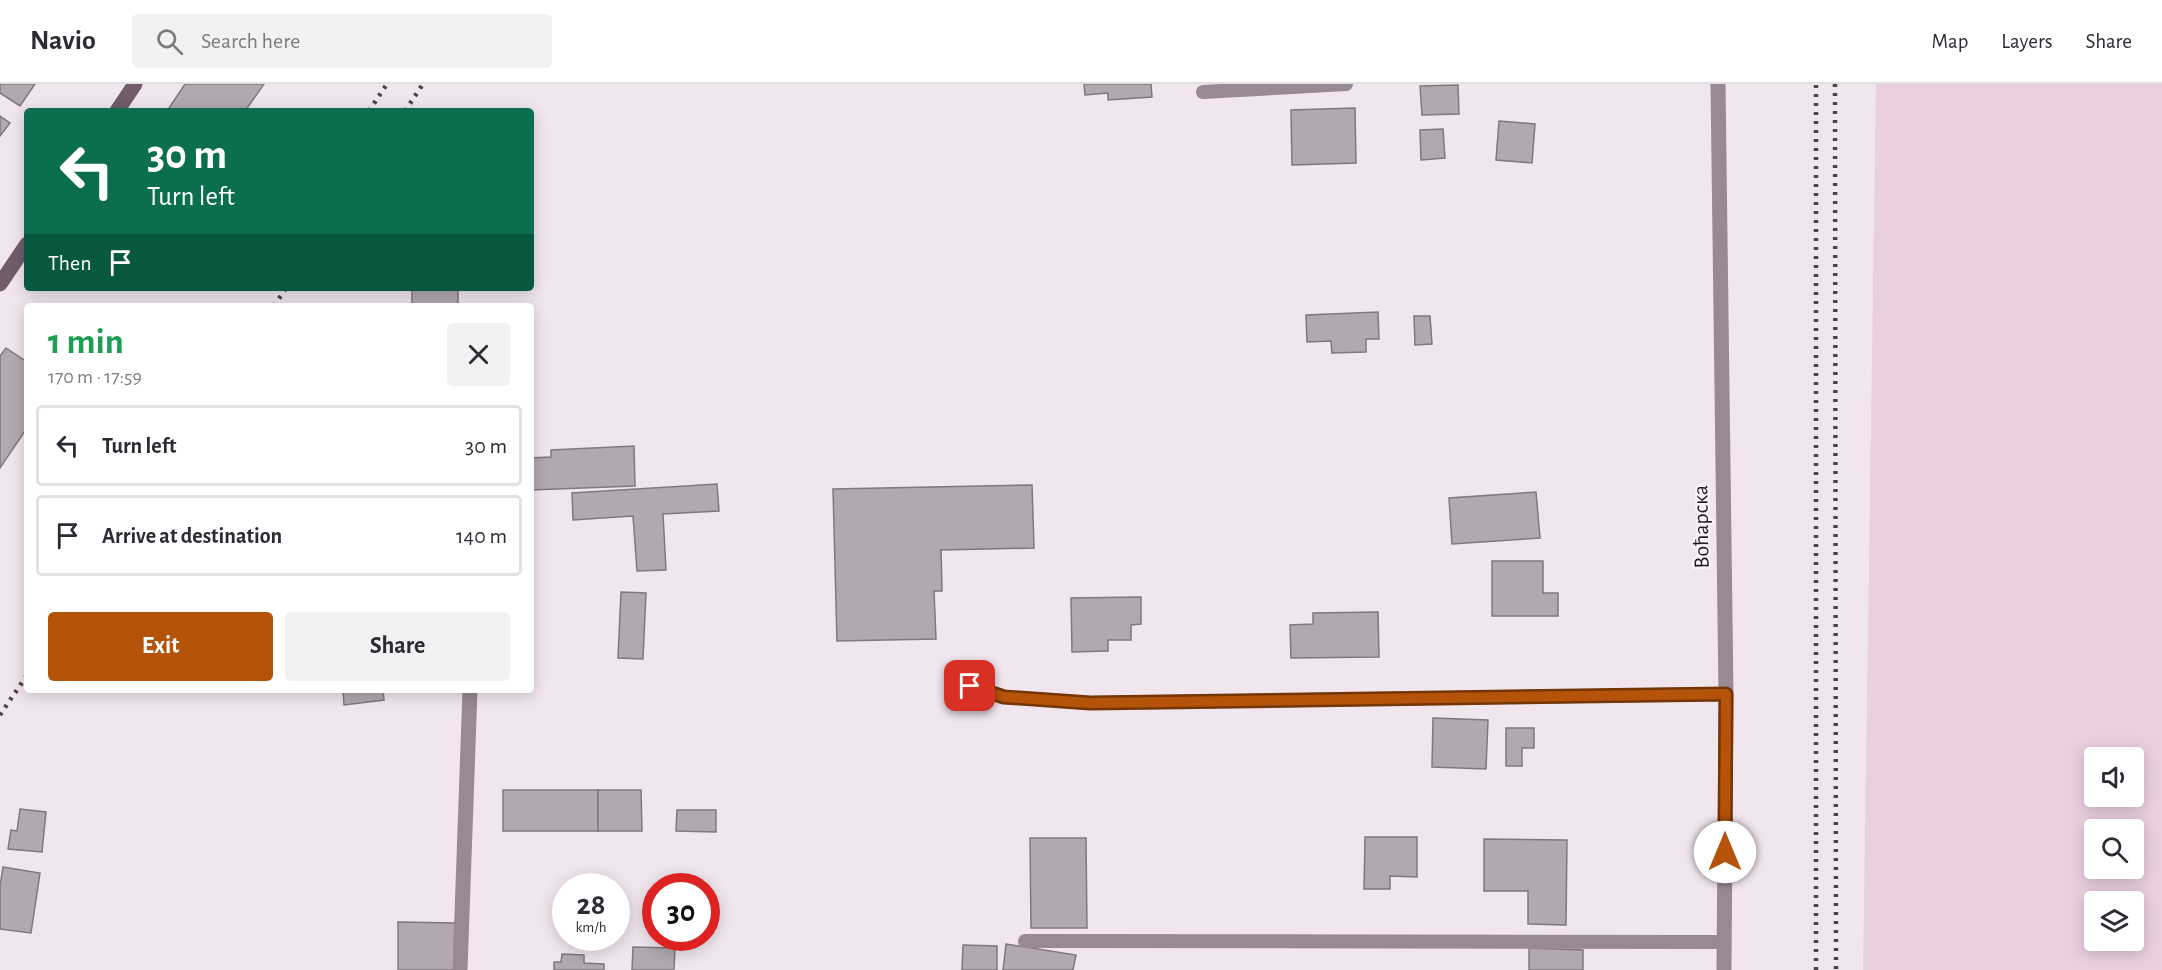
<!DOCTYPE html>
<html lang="en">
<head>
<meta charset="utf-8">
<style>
	:root { --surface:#fff; --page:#f2f2f3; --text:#2b2b33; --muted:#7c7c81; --line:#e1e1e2; --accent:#b45309 }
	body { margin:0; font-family:"Alegreya Sans",sans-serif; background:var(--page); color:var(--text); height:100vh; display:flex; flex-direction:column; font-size:22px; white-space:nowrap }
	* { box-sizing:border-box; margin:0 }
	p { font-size:20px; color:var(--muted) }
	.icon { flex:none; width:33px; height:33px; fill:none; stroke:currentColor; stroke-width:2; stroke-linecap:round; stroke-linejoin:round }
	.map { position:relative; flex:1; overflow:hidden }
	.panel { position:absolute; left:24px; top:219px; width:510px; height:390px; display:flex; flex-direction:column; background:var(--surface); border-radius:6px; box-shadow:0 3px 15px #0003 }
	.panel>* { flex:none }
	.hud { position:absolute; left:24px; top:24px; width:510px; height:183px; border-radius:6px; box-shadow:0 3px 15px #0003; background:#0b6e4f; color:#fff; overflow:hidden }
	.tools { position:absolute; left:2084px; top:663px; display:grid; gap:12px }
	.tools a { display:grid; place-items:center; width:60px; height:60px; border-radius:6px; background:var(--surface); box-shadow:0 3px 15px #0003; font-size:30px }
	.speed { position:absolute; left:552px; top:789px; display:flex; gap:12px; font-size:30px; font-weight:700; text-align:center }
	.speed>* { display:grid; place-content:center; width:78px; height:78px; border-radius:50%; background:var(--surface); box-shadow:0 3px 15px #0003; line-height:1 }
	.speed small { font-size:15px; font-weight:400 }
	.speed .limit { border:9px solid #d22; background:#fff; color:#111 }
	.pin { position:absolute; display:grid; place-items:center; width:51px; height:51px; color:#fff; margin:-26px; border-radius:12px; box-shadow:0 3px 9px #0006 }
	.me { position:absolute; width:66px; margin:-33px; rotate:0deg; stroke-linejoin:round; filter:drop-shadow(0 0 4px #0008) }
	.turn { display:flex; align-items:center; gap:21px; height:126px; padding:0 24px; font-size:27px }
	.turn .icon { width:78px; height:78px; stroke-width:2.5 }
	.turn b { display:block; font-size:42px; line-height:51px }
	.then { display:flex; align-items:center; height:57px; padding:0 24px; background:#0003; gap:12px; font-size:22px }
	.round { display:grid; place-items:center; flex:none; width:63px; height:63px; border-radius:6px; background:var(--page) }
	.head { display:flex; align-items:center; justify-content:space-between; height:102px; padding:0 24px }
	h1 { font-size:36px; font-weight:700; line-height:45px; color:#1e9e55 }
	.action { display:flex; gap:12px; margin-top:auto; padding:12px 24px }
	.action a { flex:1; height:69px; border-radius:6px; background:var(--accent); color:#fff; font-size:24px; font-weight:700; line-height:69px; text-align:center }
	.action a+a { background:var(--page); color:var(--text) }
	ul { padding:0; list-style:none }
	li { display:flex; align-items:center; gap:18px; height:81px; margin:0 12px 9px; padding:0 12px; border:3px solid var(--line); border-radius:6px }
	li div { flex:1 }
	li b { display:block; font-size:22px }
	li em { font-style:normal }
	header { display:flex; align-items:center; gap:36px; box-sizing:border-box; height:84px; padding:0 30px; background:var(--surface); border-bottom:2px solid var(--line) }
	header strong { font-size:28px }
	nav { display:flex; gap:33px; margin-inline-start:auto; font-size:21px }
	.search { width:420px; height:54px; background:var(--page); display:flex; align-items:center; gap:15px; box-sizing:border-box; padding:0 21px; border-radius:6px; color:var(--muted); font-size:22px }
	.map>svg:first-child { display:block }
</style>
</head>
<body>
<header>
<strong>Navio</strong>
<div class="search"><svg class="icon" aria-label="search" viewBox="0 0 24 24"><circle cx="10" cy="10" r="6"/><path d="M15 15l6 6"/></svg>Search here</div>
<nav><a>Map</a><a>Layers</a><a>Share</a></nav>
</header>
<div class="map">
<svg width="2162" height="886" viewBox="0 0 2162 886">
	<rect width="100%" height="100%" fill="#f1e6ee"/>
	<path fill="#eacfe1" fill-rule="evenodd" d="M1876 0H2162V886H1863ZM2094 674H2133V712H2094ZM2094 746H2133V784H2094ZM2094 818H2133V856H2094Z"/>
	<g fill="#b3a8b0" stroke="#81777d" stroke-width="1.5">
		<path d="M0 0H35L20 22 0 9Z"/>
		<path d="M185 0H264L245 27H167Z"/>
		<path d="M1084 0H1151L1152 13 1108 16V9L1085 11Z"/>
		<path d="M1458 1 1459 30 1422 31 1420 2Z"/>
		<path d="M1355 24 1356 79 1292 81 1291 26Z"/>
		<path d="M0 32 10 39 0 52Z"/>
		<path d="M1499 37 1535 40 1532 79 1496 76Z"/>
		<path d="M1443 45 1445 74 1421 76 1420 46Z"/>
		<path d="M458 205V222H412V206Z"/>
		<path d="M1378 228 1379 255H1366V268L1332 269 1331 257 1307 258 1306 231Z"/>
		<path d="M1414 232H1430L1432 260 1415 261Z"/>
		<path d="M6 264 27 278V344L0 384V272Z"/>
		<path d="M634 362 635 402 531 406V374L551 373V366Z"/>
		<path d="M717 400 719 427 663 430 666 486 637 487 633 432 573 436 572 409Z"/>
		<path d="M1032 401 1034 464 941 466 942 507H934L936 555 837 557 833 405Z"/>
		<path d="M1536 408 1540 454 1452 460 1449 414Z"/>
		<path d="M1492 477H1543V509H1558V532H1492Z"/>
		<path d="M621 508 646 509 643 575 618 574Z"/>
		<path d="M1141 513V540L1131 541V556H1108V567L1072 568 1071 514Z"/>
		<path d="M1378 528 1379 573 1291 574 1290 541 1313 540V529Z"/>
		<path d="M343 606H383L384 616 344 621Z"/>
		<path d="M1433 634 1488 636 1486 685 1432 683Z"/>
		<path d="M1506 644H1534V664H1522V682H1506Z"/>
		<rect x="503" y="706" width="95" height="41"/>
		<path d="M598 706H641L642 747H598Z"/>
		<path d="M20 725 46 728 42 768 8 765 11 746 17 747Z"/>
		<path d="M677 726H716V748L676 747Z"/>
		<path d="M1365 753H1417V793L1390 792V805H1364Z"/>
		<path d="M1030 754H1086L1087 844H1031Z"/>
		<path d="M1484 755 1567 756 1566 841 1528 840V807H1484Z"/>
		<path d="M3 783 40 789 31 849 0 845V802Z"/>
		<path d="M398 838 455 839 454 886H398Z"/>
		<path d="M1006 860 1076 871 1073 886H1003Z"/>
		<path d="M963 861 997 862V886H962Z"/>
		<path d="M633 863 675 864 674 886H632Z"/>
		<path d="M1529 864 1583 866V886H1529Z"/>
		<path d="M562 870 584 871V879L604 880V886H554V878H561Z"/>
	</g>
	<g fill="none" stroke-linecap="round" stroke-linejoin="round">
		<g stroke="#998994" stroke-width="14">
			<path d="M1203 8 1346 0"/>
			<path d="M970 602 1004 613 1090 619 1726 610"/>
			<path d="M1025 857 1724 858"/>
		</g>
		<g stroke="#998994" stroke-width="15">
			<path d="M1718 0 1726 610 1724 886"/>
			<path d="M460 886 470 606"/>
		</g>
		<g stroke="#725c6b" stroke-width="15">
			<path d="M117 27 135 0"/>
			<path d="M0 200 27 160"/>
		</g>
		<g stroke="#4b4549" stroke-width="4.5" stroke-dasharray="3 6" stroke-linecap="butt">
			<path d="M1835 0 1836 886"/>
			<path d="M369 27 387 0"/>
			<path d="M405 27 423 0"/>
			<path d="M246 205 247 204"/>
			<path d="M274 222 286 204"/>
			<path d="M0 631 27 591"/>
			<path d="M1816 886V0"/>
		</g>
	</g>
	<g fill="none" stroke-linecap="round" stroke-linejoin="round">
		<g stroke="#753606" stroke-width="15">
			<path id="route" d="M970 602 1004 613 1090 619 1726 610 1725 768"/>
		</g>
		<use href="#route" stroke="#b45309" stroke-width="10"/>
	</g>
	<g text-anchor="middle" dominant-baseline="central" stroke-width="4.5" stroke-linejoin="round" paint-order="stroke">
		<g font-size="22" fill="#201c1f" stroke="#fff3fb">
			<text transform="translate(1701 443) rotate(-91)">Воћарска</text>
		</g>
	</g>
</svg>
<div class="tools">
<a><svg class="icon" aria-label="sound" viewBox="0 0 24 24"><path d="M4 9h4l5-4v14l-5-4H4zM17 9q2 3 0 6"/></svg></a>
<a><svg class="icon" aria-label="search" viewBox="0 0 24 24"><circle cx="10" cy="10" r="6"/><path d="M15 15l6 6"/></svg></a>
<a><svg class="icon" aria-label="layers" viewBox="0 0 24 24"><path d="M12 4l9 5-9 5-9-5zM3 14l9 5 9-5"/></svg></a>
</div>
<div class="speed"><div>28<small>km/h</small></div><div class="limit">30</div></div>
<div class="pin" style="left:970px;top:602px;background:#d93025"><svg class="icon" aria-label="arrive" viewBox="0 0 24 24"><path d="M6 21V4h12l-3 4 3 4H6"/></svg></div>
<svg class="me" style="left:1725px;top:768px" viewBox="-20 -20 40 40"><circle r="19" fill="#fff"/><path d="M0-13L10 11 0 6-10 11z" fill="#b45309"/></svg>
<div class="hud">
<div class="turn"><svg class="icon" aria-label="left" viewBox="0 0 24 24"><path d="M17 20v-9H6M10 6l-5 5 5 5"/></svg><div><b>30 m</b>Turn left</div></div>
<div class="then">Then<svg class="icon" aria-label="arrive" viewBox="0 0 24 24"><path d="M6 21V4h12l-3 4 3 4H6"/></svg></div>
</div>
<section class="panel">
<div class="head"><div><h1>1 min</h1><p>170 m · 17:59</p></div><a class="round"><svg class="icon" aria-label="close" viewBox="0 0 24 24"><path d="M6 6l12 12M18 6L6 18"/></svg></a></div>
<ul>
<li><svg class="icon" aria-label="left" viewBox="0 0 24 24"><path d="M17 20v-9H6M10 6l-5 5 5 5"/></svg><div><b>Turn left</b></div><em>30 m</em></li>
<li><svg class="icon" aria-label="arrive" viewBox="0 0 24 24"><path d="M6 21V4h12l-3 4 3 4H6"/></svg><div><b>Arrive at destination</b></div><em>140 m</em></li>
</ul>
<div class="action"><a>Exit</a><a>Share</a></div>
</section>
</div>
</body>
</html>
